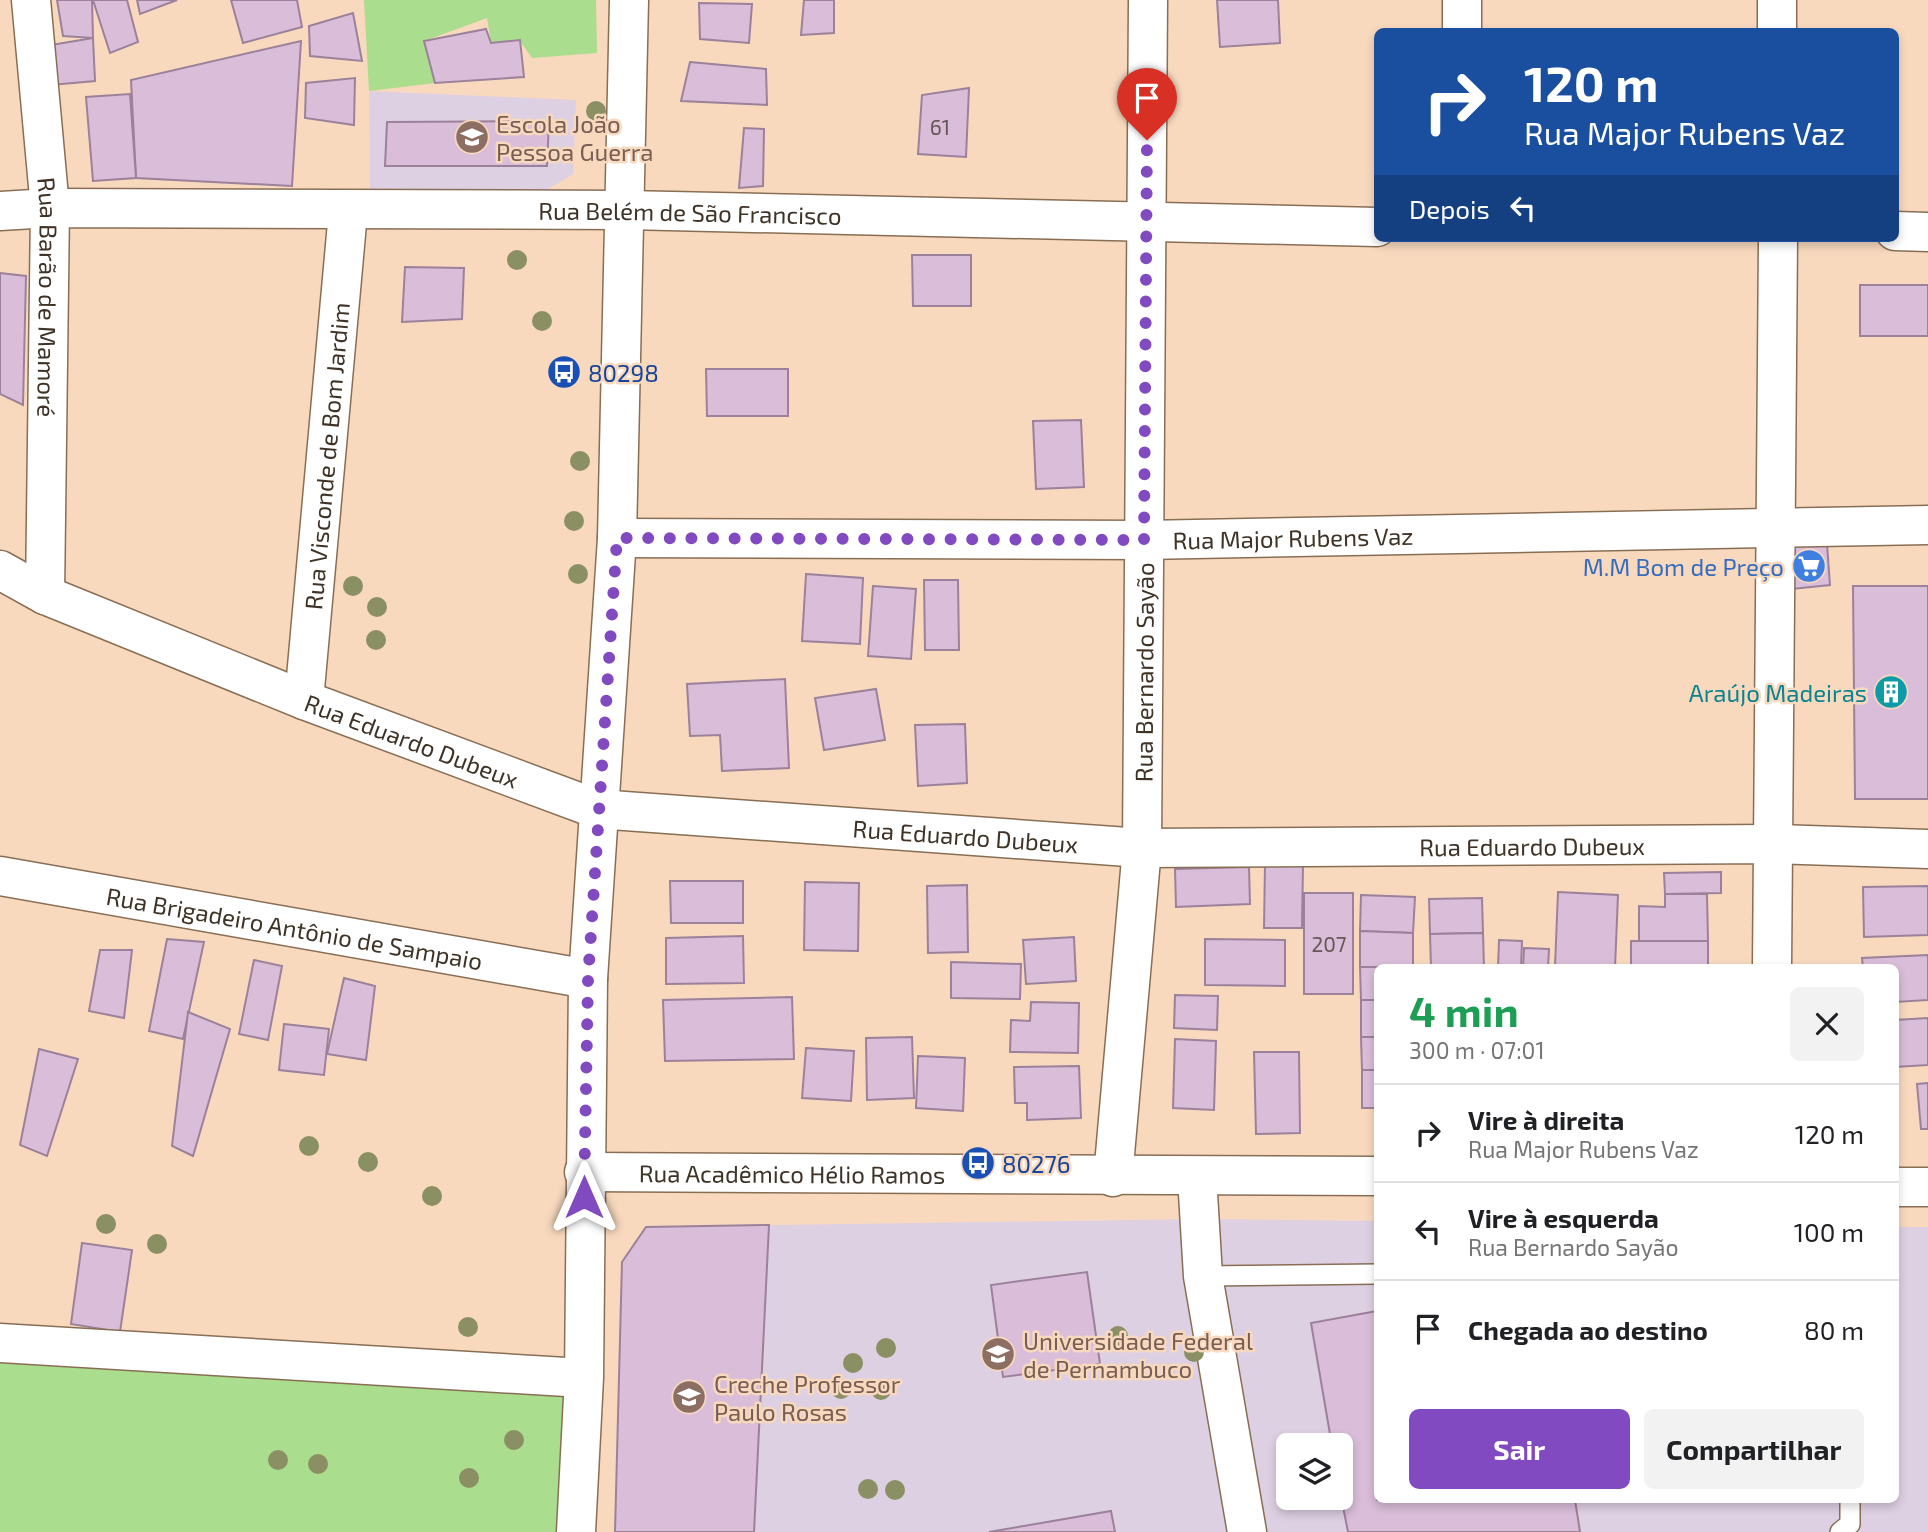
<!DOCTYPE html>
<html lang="pt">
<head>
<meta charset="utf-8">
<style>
	:root { --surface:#fff; --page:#f2f2f2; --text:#202124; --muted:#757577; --line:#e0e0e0; --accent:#824ac0 }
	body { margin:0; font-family:"Exo 2",sans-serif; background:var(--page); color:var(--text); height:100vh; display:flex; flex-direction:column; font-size:26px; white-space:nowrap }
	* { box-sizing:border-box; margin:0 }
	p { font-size:23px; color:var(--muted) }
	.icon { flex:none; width:38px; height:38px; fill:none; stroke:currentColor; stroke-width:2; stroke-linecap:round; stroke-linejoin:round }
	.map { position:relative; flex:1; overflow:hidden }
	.drawer { position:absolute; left:1374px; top:964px; width:525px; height:539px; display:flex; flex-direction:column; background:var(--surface); border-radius:10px; box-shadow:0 4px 10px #0003 }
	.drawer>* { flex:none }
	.hud { position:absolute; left:1374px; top:28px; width:525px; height:214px; border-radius:10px; box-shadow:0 4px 10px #0003; background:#1a4fa0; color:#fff; overflow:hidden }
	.buttons { position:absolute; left:1276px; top:1433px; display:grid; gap:14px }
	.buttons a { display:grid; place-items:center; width:77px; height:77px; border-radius:10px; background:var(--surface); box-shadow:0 4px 10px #0003; font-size:35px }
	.pin { position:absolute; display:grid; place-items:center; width:60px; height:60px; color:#fff; margin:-72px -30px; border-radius:50% 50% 50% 0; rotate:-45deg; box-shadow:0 0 7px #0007 }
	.pin .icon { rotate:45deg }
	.me { position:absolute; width:77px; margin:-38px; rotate:0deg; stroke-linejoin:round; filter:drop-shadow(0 0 5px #0008) }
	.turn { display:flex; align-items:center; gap:24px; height:147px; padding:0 35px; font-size:32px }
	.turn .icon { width:91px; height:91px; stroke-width:2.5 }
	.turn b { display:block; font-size:49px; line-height:60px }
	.then { display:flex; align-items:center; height:66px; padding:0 35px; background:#0003; gap:14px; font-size:26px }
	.round { display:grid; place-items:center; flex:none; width:74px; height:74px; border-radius:10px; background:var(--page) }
	.headline { display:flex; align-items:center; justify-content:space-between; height:119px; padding:0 35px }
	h1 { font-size:42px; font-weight:700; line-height:52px; color:#1e9e55 }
	.action { display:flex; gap:14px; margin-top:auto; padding:14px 35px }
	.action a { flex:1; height:80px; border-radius:10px; background:var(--accent); color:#fff; font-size:28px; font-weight:700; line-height:80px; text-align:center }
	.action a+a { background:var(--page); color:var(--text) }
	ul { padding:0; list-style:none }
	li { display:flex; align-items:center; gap:21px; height:98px; padding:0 35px; border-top:2px solid var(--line) }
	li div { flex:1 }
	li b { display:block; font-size:26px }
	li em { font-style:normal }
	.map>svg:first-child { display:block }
</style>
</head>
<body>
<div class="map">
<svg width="1928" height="1532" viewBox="0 0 1928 1532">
	<rect width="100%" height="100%" fill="#f8d9be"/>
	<g fill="#ded0e3" fill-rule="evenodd">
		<path d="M369 91 576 100 573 174 535 197 370 199Z"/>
		<path d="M1197 1219 1377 1221V1500H1895V1227H1928V1532H615L622 1262 646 1227ZM1288 1446H1340V1498H1288Z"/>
	</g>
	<g fill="#aadd8d">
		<path d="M364 0H596L597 53 532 58 520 41 491 43 487 18 424 41 435 83 369 91Z"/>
		<path d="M0 1352 584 1378 576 1532H0Z"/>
	</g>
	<g fill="#dabdd9" stroke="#9c819b" stroke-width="2">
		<path d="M57 0H92L93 38 63 36Z"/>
		<path d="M93 0H127L138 42 110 53Z"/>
		<path d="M137 0H177L140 14Z"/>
		<path d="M231 0H297L302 27 243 43Z"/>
		<path d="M804 0H834V33L801 35Z"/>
		<path d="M1217 0H1278L1280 43 1220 47Z"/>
		<path d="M699 3 752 4 749 43 700 39Z"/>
		<path d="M353 13 362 61 310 56 309 26Z"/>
		<path d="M486 29 491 43 520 40 524 77 435 83 424 41Z"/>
		<path d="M93 38 95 81 51 85 45 46Z"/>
		<path d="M301 41 292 186 136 178 131 80Z"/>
		<path d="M690 62 766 69 767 105 681 101Z"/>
		<path d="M355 78 354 125 305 118 306 83Z"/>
		<path d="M969 88 966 157 918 154 922 95Z"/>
		<path d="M130 94 136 178 93 181 86 97Z"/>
		<path d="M549 121 547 166H385L387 122Z"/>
		<path d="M744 128 764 129 763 186 739 188Z"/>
		<path d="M912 255H971V306H913Z"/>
		<path d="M405 267 464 268 462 319 402 322Z"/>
		<path d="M0 273 26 276 23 405 0 394Z"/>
		<rect x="1860" y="285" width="68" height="51"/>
		<path d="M706 369H788V416H707Z"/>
		<path d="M1081 420 1084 487 1036 489 1033 421Z"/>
		<path d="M1827 544 1830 585 1792 589 1788 547Z"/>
		<path d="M806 574 863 578 860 644 802 641Z"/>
		<path d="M924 580H958L959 650H925Z"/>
		<path d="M873 586 916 589 911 659 868 656Z"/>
		<path d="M1853 586H1928V799H1855Z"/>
		<path d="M785 679 789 768 722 771 720 735 690 736 687 684Z"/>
		<path d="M876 689 885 740 824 750 815 698Z"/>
		<path d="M965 724 967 783 918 786 915 725Z"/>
		<path d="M1265 863 1303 864 1302 928H1264Z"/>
		<path d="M1249 867 1250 904 1176 907 1175 869Z"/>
		<path d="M1721 872V893L1665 894 1664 873Z"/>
		<path d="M670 881H743V923H671Z"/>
		<path d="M805 882 859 883 858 951 804 950Z"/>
		<path d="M967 885 968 952 928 953 927 886Z"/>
		<path d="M1928 886V935L1864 937 1863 887Z"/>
		<path d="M1558 892 1618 895 1615 968 1555 966Z"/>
		<rect x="1304" y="893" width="49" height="101"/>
		<path d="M1665 894H1707L1708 941H1639V906L1665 907Z"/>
		<path d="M1361 895 1415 897 1413 933 1360 931Z"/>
		<path d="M1482 898 1483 933 1430 934 1429 899Z"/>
		<path d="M1360 931 1413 933V967H1360Z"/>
		<path d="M1483 933 1484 968H1431L1430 934Z"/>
		<path d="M743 936 744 983 666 984V938Z"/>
		<path d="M1074 937 1076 981 1026 984 1023 940Z"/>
		<path d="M167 939 204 942 183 1039 149 1031Z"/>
		<path d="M1205 939 1285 940V986L1205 985Z"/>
		<path d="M1499 940 1522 941 1521 968H1498Z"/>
		<rect x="1631" y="941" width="77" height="27"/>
		<path d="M1524 948 1549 949 1548 968H1523Z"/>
		<path d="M100 950H132L124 1018 89 1011Z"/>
		<path d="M1928 955V1000L1895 1002V968H1863L1862 958Z"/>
		<path d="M254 960 282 966 268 1040 239 1034Z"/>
		<path d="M951 962 1021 964 1020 999 951 998Z"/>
		<path d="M1360 967H1413V968H1377V1000H1361Z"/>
		<path d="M344 978 375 986 366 1060 327 1054Z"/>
		<path d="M1175 995 1218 996 1217 1030 1174 1028Z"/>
		<path d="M792 997 794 1059 665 1061 663 1000Z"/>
		<rect x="1361" y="1000" width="16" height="37"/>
		<path d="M1031 1002 1079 1003 1078 1053 1010 1052 1011 1020 1030 1021Z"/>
		<path d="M188 1012 230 1029 193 1156 172 1146Z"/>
		<path d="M1928 1018V1065L1895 1067V1020Z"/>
		<path d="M284 1024 329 1029 324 1075 279 1070Z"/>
		<path d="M912 1037 914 1098 867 1100 866 1038Z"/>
		<path d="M1361 1037H1377V1070H1362Z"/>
		<path d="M1175 1039 1216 1041 1214 1110 1173 1108Z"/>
		<path d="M806 1048 854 1051 851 1101 802 1098Z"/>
		<path d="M39 1049 78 1059 47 1156 20 1145Z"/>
		<path d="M1254 1052H1299L1300 1133 1256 1134Z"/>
		<path d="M918 1056 965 1058 963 1111 916 1108Z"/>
		<path d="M1079 1066 1081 1118 1027 1120V1103H1015L1014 1067Z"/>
		<rect x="1362" y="1070" width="15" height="38"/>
		<path d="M1928 1083V1129H1921L1917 1084Z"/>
		<path d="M769 1225 754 1532H615L622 1262 646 1227Z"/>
		<path d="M82 1243 132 1250 120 1332 71 1324Z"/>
		<path d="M1087 1272 1100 1364 1003 1377 991 1285Z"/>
		<path d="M1377 1311V1500H1575L1580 1532H1348L1340 1491V1446H1332L1311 1323Z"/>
		<path d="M1111 1511 1115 1532H989Z"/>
	</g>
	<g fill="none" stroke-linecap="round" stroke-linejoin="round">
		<g stroke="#886e55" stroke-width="22">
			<g id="lane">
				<path d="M1203 1276 1377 1274"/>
				<path d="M1840 1532 1850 1524V1500"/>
			</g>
		</g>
		<g stroke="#886e55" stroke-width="41">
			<g id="street">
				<path id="s1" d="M31 0 50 208 45 595"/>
				<path d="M1462 0V32"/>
				<path d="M1777 0V32"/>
				<path id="s2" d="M0 211 50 208 626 210 1377 227"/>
				<path d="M1895 231 1928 232"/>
				<path id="s3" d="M617 538 1144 540 1928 525"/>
				<path id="s4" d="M0 570 45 595 304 700 597 809 1142 848 1774 844 1928 849"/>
				<path id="s5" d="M304 700 348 212"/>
				<path id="s6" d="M0 876 588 979"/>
				<path d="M1772 968 1778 238"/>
				<path id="s7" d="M1113 1177 1142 848 1148 0"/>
				<path d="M1197 1177 1203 1276 1247 1532"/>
				<path d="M0 1343 583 1378"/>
			</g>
		</g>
		<g stroke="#886e55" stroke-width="41">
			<g id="secondary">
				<path id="s8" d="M584 1172 1377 1176"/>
				<path d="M1895 1187H1928"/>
				<path d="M576 1532 584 1378 588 979 617 538 629 0"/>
			</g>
		</g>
		<use href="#lane" stroke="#fff" stroke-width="19"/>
		<use href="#street" stroke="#fff" stroke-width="38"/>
		<use href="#secondary" stroke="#fff" stroke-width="38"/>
	</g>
	<g fill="#8b8f64">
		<circle cx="596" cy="111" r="10"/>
		<circle cx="517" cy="260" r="10"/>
		<circle cx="542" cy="321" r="10"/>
		<circle cx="580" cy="461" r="10"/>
		<circle cx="574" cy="521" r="10"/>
		<circle cx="578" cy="574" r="10"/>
		<circle cx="353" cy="586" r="10"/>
		<circle cx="377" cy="607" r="10"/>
		<circle cx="376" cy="640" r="10"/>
		<circle cx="309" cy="1146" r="10"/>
		<circle cx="368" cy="1162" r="10"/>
		<circle cx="432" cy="1196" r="10"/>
		<circle cx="106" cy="1224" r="10"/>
		<circle cx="157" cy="1244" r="10"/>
		<circle cx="468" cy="1327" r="10"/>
		<circle cx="1118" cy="1336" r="10"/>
		<circle cx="886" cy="1348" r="10"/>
		<circle cx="1194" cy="1352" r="10"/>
		<circle cx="853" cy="1363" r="10"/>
		<circle cx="841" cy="1389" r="10"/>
		<circle cx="881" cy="1390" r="10"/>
		<circle cx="514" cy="1440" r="10"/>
		<circle cx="278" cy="1460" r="10"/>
		<circle cx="318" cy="1464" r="10"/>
		<circle cx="469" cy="1478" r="10"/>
		<circle cx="868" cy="1489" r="10"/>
		<circle cx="895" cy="1490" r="10"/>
	</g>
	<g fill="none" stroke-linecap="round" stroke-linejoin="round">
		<path stroke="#824ac0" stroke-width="12" stroke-dasharray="0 21.6" d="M584 1197 588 979 617 538 1144 540 1147 140"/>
	</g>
	<defs>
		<g id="school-disc" transform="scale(1.75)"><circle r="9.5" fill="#8d6e63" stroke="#f8d9be"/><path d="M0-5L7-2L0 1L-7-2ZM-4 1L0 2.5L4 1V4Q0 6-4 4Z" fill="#fff"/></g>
		<g id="bus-disc" transform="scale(1.75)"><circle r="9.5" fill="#1a4fb4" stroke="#f8d9be"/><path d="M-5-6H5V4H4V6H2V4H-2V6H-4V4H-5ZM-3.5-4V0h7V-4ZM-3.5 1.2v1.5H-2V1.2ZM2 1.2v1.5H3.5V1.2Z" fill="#fff"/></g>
		<g id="supermarket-disc" transform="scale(1.75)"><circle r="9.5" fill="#3f7fe0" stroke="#f8d9be"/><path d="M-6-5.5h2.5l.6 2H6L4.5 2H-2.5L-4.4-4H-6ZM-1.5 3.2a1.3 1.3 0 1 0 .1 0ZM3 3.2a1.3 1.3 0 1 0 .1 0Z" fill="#fff"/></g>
		<g id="building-disc" transform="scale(1.75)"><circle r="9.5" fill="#0f9aa8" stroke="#f8d9be"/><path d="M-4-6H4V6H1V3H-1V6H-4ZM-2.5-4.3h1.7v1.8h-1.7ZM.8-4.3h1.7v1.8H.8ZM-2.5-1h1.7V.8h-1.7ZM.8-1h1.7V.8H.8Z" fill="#fff"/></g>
		<g id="university-disc" transform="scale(1.75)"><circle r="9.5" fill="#8d6e63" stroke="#f8d9be"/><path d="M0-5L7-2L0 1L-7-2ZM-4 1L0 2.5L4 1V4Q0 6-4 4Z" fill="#fff"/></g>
	</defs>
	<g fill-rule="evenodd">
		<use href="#school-disc" x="472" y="137"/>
		<use href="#bus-disc" x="564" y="372"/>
		<use href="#supermarket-disc" x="1809" y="566"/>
		<use href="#building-disc" x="1891" y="692"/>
		<use href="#bus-disc" x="978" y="1163"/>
		<use href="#university-disc" x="998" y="1354"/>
		<use href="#school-disc" x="689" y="1397"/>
	</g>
	<g text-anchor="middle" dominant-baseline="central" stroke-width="5" stroke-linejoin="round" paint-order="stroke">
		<g font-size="21" fill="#665654">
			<text x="940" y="126">61</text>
			<text x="1329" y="943">207</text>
		</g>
		<g font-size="24" fill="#785e54" stroke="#f8d9be" text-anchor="start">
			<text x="496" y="123">Escola João<tspan x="496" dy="28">Pessoa Guerra</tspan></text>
			<text x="1023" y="1340">Universidade Federal<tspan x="1023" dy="28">de Pernambuco</tspan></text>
			<text x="714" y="1383">Creche Professor<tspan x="714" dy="28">Paulo Rosas</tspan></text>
		</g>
		<g font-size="24" fill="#3f3328" stroke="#f8d9be">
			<text stroke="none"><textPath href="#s2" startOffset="690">Rua Belém de São Francisco</textPath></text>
			<text stroke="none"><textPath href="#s1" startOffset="298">Rua Barão de Mamoré</textPath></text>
			<text stroke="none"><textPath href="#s5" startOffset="245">Rua Visconde de Bom Jardim</textPath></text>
			<text stroke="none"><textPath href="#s3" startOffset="676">Rua Major Rubens Vaz</textPath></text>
			<text stroke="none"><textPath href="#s7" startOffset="506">Rua Bernardo Sayão</textPath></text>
			<text stroke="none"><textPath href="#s4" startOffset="446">Rua Eduardo Dubeux</textPath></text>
			<text stroke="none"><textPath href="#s4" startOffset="1013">Rua Eduardo Dubeux</textPath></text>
			<text stroke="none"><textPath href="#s4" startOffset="1580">Rua Eduardo Dubeux</textPath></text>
			<text stroke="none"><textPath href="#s6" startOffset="299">Rua Brigadeiro Antônio de Sampaio</textPath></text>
			<text stroke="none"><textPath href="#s8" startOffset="208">Rua Acadêmico Hélio Ramos</textPath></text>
		</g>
		<g font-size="24" fill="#164399" stroke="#f8d9be" text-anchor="start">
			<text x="588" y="372">80298</text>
			<text x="1002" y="1163">80276</text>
		</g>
		<g font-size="24" fill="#366cbe" stroke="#f8d9be" text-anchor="end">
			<text x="1784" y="566">M.M Bom de Preço</text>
		</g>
		<g font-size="24" fill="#0d838f" stroke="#f8d9be" text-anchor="end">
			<text x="1867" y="692">Araújo Madeiras</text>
		</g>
	</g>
</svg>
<div class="buttons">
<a><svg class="icon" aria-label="layers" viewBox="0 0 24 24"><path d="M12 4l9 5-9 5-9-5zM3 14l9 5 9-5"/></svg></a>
</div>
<div class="pin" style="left:1147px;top:140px;background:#d93025"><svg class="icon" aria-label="arrive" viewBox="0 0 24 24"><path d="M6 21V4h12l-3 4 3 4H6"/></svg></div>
<svg class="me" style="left:584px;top:1197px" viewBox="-20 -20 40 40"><path d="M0-17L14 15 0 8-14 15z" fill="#824ac0" stroke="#fff" stroke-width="4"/></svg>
<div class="hud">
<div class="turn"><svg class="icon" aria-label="right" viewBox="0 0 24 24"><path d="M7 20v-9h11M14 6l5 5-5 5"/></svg><div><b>120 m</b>Rua Major Rubens Vaz</div></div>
<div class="then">Depois<svg class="icon" aria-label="left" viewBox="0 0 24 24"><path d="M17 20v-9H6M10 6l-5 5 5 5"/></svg></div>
</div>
<section class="drawer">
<div class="headline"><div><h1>4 min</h1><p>300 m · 07:01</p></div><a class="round"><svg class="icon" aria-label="close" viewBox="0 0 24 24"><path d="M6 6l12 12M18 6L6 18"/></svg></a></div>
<ul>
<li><svg class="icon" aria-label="right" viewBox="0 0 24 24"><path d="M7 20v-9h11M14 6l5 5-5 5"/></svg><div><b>Vire à direita</b><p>Rua Major Rubens Vaz</p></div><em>120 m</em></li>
<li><svg class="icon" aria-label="left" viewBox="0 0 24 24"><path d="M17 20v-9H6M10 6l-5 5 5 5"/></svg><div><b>Vire à esquerda</b><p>Rua Bernardo Sayão</p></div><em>100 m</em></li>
<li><svg class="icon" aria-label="arrive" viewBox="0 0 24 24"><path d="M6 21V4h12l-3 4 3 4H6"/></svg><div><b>Chegada ao destino</b></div><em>80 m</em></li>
</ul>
<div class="action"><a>Sair</a><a>Compartilhar</a></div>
</section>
</div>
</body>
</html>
